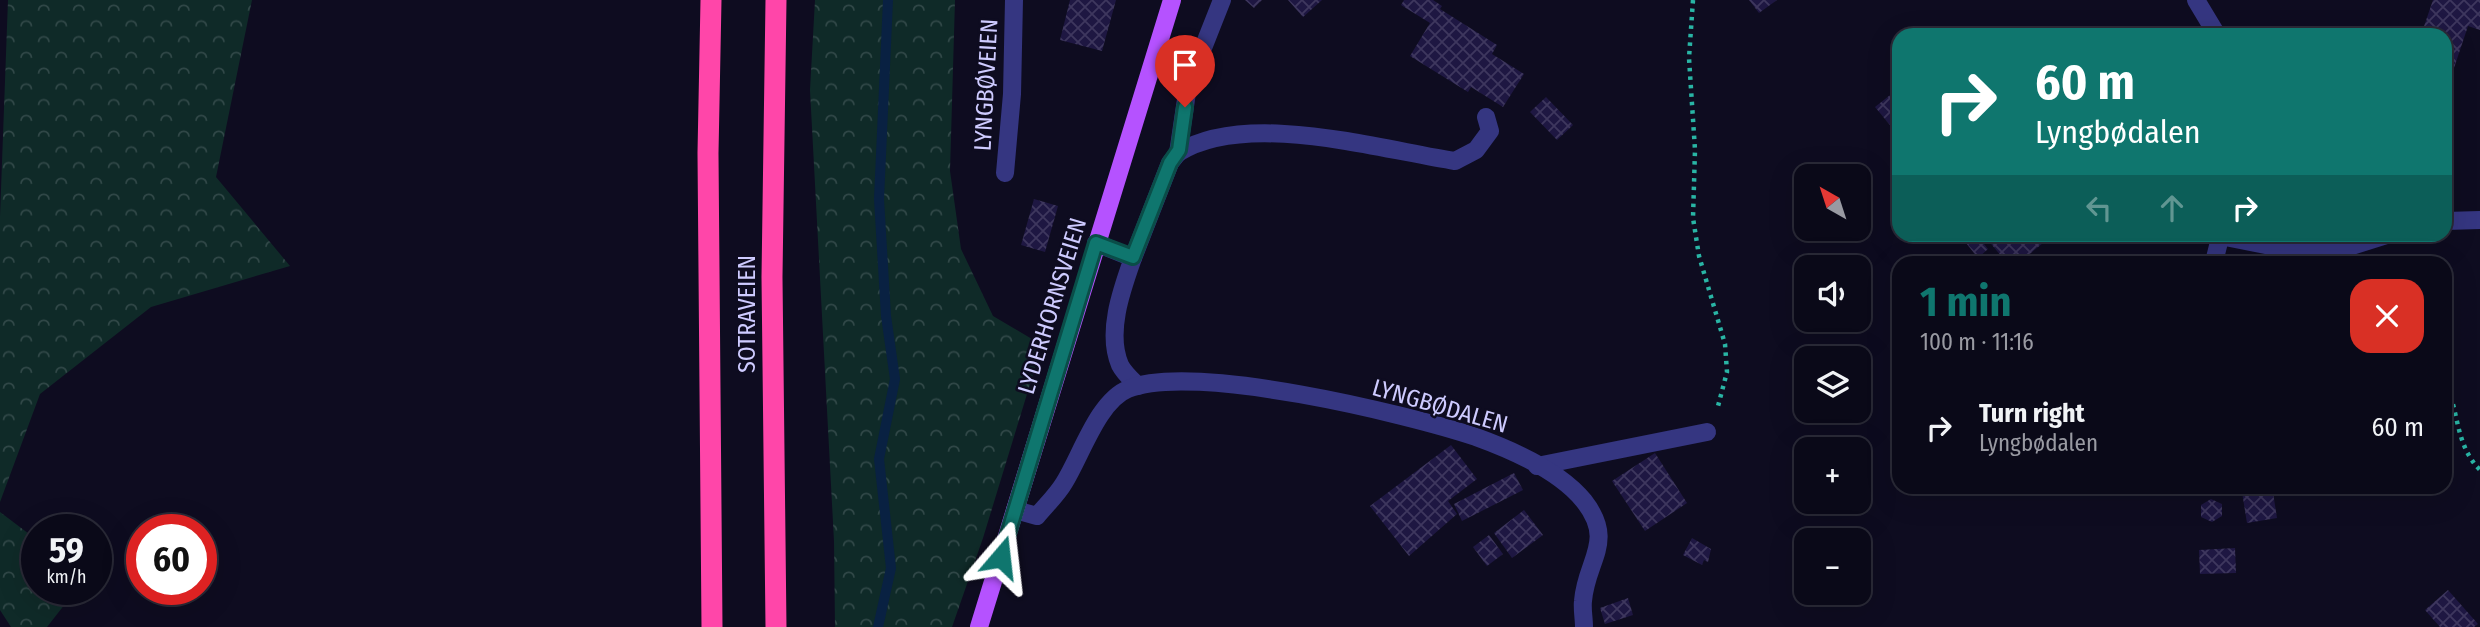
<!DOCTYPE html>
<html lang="en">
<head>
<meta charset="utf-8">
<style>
	:root { --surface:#0a0918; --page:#181725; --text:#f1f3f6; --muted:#999aa2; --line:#2a2a37; --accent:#0f766e }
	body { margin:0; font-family:"Fira Sans Condensed",sans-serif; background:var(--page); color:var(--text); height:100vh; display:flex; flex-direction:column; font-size:26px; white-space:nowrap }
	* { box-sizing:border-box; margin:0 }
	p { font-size:23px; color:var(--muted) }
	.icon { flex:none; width:38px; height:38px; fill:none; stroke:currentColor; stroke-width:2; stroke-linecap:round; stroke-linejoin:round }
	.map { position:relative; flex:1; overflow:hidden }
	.drawer { position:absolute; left:1892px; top:256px; width:560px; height:238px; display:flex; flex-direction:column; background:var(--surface); border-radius:21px; box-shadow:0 7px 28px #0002,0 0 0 2px var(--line) }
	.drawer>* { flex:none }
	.banner { position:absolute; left:1892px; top:28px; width:560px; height:214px; border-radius:21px; box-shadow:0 7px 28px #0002,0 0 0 2px var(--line); background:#0f766e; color:#fff; overflow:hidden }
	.needle { width:46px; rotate:321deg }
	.controls { position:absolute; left:1794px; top:164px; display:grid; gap:14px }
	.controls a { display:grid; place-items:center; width:77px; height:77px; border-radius:14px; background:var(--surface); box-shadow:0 7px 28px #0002,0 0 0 2px var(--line); font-size:35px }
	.speed { position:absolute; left:21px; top:514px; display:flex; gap:14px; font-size:35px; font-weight:700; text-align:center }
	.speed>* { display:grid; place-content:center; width:91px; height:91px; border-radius:50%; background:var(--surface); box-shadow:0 7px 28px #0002,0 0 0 2px var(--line); line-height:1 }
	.speed small { font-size:18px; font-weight:400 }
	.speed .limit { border:10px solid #d22; background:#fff; color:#111 }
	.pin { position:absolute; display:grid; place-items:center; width:60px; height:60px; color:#fff; margin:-72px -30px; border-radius:50% 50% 50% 0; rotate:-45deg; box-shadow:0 0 7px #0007 }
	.pin .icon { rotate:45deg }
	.me { position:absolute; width:77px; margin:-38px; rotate:17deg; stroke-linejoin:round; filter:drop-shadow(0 0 5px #0008) }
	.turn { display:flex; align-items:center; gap:24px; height:147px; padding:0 28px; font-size:32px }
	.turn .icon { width:91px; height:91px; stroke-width:2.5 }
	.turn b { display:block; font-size:49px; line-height:60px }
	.lanes { display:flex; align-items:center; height:66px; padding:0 28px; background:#0003; justify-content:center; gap:35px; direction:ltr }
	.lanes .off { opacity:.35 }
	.round { display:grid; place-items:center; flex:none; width:74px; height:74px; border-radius:21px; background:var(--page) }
	.head { display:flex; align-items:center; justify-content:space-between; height:119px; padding:0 28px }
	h1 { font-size:42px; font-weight:700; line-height:52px; color:var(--accent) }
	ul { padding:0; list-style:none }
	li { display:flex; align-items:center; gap:21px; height:105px; padding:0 28px }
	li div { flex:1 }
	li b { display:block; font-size:26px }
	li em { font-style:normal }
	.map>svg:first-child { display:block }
</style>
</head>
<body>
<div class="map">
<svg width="2480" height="627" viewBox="0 0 2480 627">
	<defs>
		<pattern id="forest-crowns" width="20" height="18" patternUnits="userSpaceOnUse" patternTransform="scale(1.75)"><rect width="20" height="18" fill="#0f2a28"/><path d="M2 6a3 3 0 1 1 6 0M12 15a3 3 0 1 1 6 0" fill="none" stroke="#314848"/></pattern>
		<pattern id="building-cross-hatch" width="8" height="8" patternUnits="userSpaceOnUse" patternTransform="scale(1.75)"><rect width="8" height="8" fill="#1e1742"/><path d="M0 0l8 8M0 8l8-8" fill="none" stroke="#3e375e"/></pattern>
	</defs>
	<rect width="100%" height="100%" fill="#0e0c20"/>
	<g fill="url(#forest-crowns)">
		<path d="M8 0H252L216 177 290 266 151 307 40 394 0 502V217Z"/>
		<path d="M815 0H955L950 171 961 249 993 316 1042 345 983 538 952 627H835L834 541 810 90Z"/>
		<path d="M0 512 37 540V590H76L47 627H11L0 610Z"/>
	</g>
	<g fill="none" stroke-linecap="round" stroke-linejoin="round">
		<path stroke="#092142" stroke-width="10" d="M878 627 891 568 879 459 895 379 886 316 879 199 888 0"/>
	</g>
	<g fill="url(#building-cross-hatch)">
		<path d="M1070 0H1116L1102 51 1060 40Z"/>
		<path d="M1245 0H1262L1254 8Z"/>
		<path d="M1288 0H1322L1303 17Z"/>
		<path d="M1404 0H1433L1442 6 1440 9 1497 45 1492 54 1524 74 1503 107 1471 87 1468 92 1410 56 1430 23 1401 5Z"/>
		<path d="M1749 0H1777L1759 13Z"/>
		<path d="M2433 0H2480V30L2468 26 2454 68 2445 64V35H2421Z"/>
		<path d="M1899 88V136L1875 107Z"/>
		<path d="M1546 97 1573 125 1557 140 1530 112Z"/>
		<path d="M1034 199 1058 206 1045 252 1021 245Z"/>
		<path d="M1967 234H1976L1988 249 1978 258 1962 238Z"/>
		<path d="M1983 234H2054L2020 262H2006Z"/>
		<path d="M1451 445 1477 479 1448 501 1457 514 1409 556 1370 506Z"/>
		<path d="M1655 453 1687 503 1645 531 1612 481Z"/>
		<path d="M1514 473 1523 490 1462 521 1454 504Z"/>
		<path d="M2241 486H2272L2277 518 2247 523Z"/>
		<path d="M2278 486H2302V488L2279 492Z"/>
		<path d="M2211 499 2222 504V516L2212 522 2201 517V505Z"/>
		<path d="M1524 510 1543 535 1512 558 1494 533Z"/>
		<path d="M1489 535 1503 554 1487 566 1473 547Z"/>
		<path d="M1692 538 1711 549 1708 562 1704 560 1702 565 1683 555Z"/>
		<path d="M2235 548 2236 573 2200 574 2199 550Z"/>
		<path d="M2448 590 2478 624 2474 627H2440L2425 610Z"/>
		<path d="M1628 598 1633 615 1605 624 1600 608Z"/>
	</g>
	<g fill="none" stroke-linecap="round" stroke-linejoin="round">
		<g stroke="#29b5a5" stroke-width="4.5" stroke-dasharray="3.5 5" stroke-linecap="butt">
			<path d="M1693 0 1689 58 1695 150 1693 218 1699 256 1725 344 1727 372 1717 410"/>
			<path d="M2445 380C2459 411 2455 445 2480 470"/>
		</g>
		<g stroke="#353681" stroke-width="18">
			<path d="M1178 153C1246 110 1378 149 1455 161L1476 150 1490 131 1486 117"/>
			<path d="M1178 153 1188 86 1222 0"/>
			<path d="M1005 173 1012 94 1014 0"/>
			<path d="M2214 262 2220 238"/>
			<path d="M1537 466 1707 432"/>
		</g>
		<g stroke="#353681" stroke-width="18">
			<path d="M2196 0 2217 35"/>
			<path d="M2445 221 2480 220"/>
			<path d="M2210 234 2281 248 2339 250 2390 234"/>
			<path d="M1096 243 1133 258C1122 289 1106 332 1120 365 1124 373 1132 380 1138 386"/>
			<path d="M1133 258 1170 163 1178 153"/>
			<path d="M1015 510 1037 516C1046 505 1057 495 1064 483 1081 456 1098 401 1128 389 1192 362 1407 414 1476 437 1512 450 1559 470 1584 501 1616 542 1586 560 1583 601 1582 609 1584 618 1584 627"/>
		</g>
		<path stroke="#b552ff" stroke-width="18" d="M979 627 1172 0"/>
		<g stroke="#ff46a9" stroke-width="21">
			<path d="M711 0 708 153 712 627"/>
			<path d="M776 627 772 277 776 0"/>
		</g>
	</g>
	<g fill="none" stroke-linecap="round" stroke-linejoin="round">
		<g stroke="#0a4d48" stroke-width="18">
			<path id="route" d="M1001 557 1096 243 1133 257 1170 163 1179 150 1185 107"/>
		</g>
		<use href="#route" stroke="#0f766e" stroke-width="12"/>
	</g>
	<g text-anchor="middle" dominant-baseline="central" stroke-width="5" stroke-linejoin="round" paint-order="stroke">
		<g font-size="24" fill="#cecbff" stroke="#0e0c20">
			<text transform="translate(986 85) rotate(-87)">LYNGBØVEIEN</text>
			<text transform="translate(1052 306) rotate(-73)">LYDERHORNSVEIEN</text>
			<text transform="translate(747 314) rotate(-90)">SOTRAVEIEN</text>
			<text transform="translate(1440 406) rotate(16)">LYNGBØDALEN</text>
		</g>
	</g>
</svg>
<div class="controls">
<a><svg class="needle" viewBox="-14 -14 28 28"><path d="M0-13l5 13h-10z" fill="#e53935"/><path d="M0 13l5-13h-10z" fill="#999aa2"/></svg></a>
<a><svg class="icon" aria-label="sound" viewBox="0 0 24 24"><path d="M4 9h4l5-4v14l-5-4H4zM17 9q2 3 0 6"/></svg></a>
<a><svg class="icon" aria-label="layers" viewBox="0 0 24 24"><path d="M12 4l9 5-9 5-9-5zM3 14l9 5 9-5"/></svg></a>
<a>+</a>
<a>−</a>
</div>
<div class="speed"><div>59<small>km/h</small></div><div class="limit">60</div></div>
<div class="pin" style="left:1185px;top:107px;background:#d93025"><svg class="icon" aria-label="arrive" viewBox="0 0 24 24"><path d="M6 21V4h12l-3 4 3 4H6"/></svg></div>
<svg class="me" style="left:1001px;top:557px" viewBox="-20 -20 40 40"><path d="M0-17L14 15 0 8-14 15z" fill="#0f766e" stroke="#fff" stroke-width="4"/></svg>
<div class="banner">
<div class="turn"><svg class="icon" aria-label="right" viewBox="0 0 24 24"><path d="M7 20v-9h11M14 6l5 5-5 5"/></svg><div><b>60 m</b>Lyngbødalen</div></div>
<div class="lanes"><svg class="icon off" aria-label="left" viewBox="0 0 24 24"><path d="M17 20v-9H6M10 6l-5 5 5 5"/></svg><svg class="icon off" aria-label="ahead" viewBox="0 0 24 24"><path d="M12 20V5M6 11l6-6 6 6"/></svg><svg class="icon" aria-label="right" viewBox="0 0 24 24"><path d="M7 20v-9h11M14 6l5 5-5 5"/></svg></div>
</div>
<section class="drawer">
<div class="head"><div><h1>1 min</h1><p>100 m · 11:16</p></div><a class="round" style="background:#d93025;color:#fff"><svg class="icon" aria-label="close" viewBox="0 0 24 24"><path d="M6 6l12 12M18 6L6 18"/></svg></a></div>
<ul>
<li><svg class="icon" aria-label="right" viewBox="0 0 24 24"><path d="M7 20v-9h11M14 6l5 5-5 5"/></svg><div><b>Turn right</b><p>Lyngbødalen</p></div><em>60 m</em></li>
</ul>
</section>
</div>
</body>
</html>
